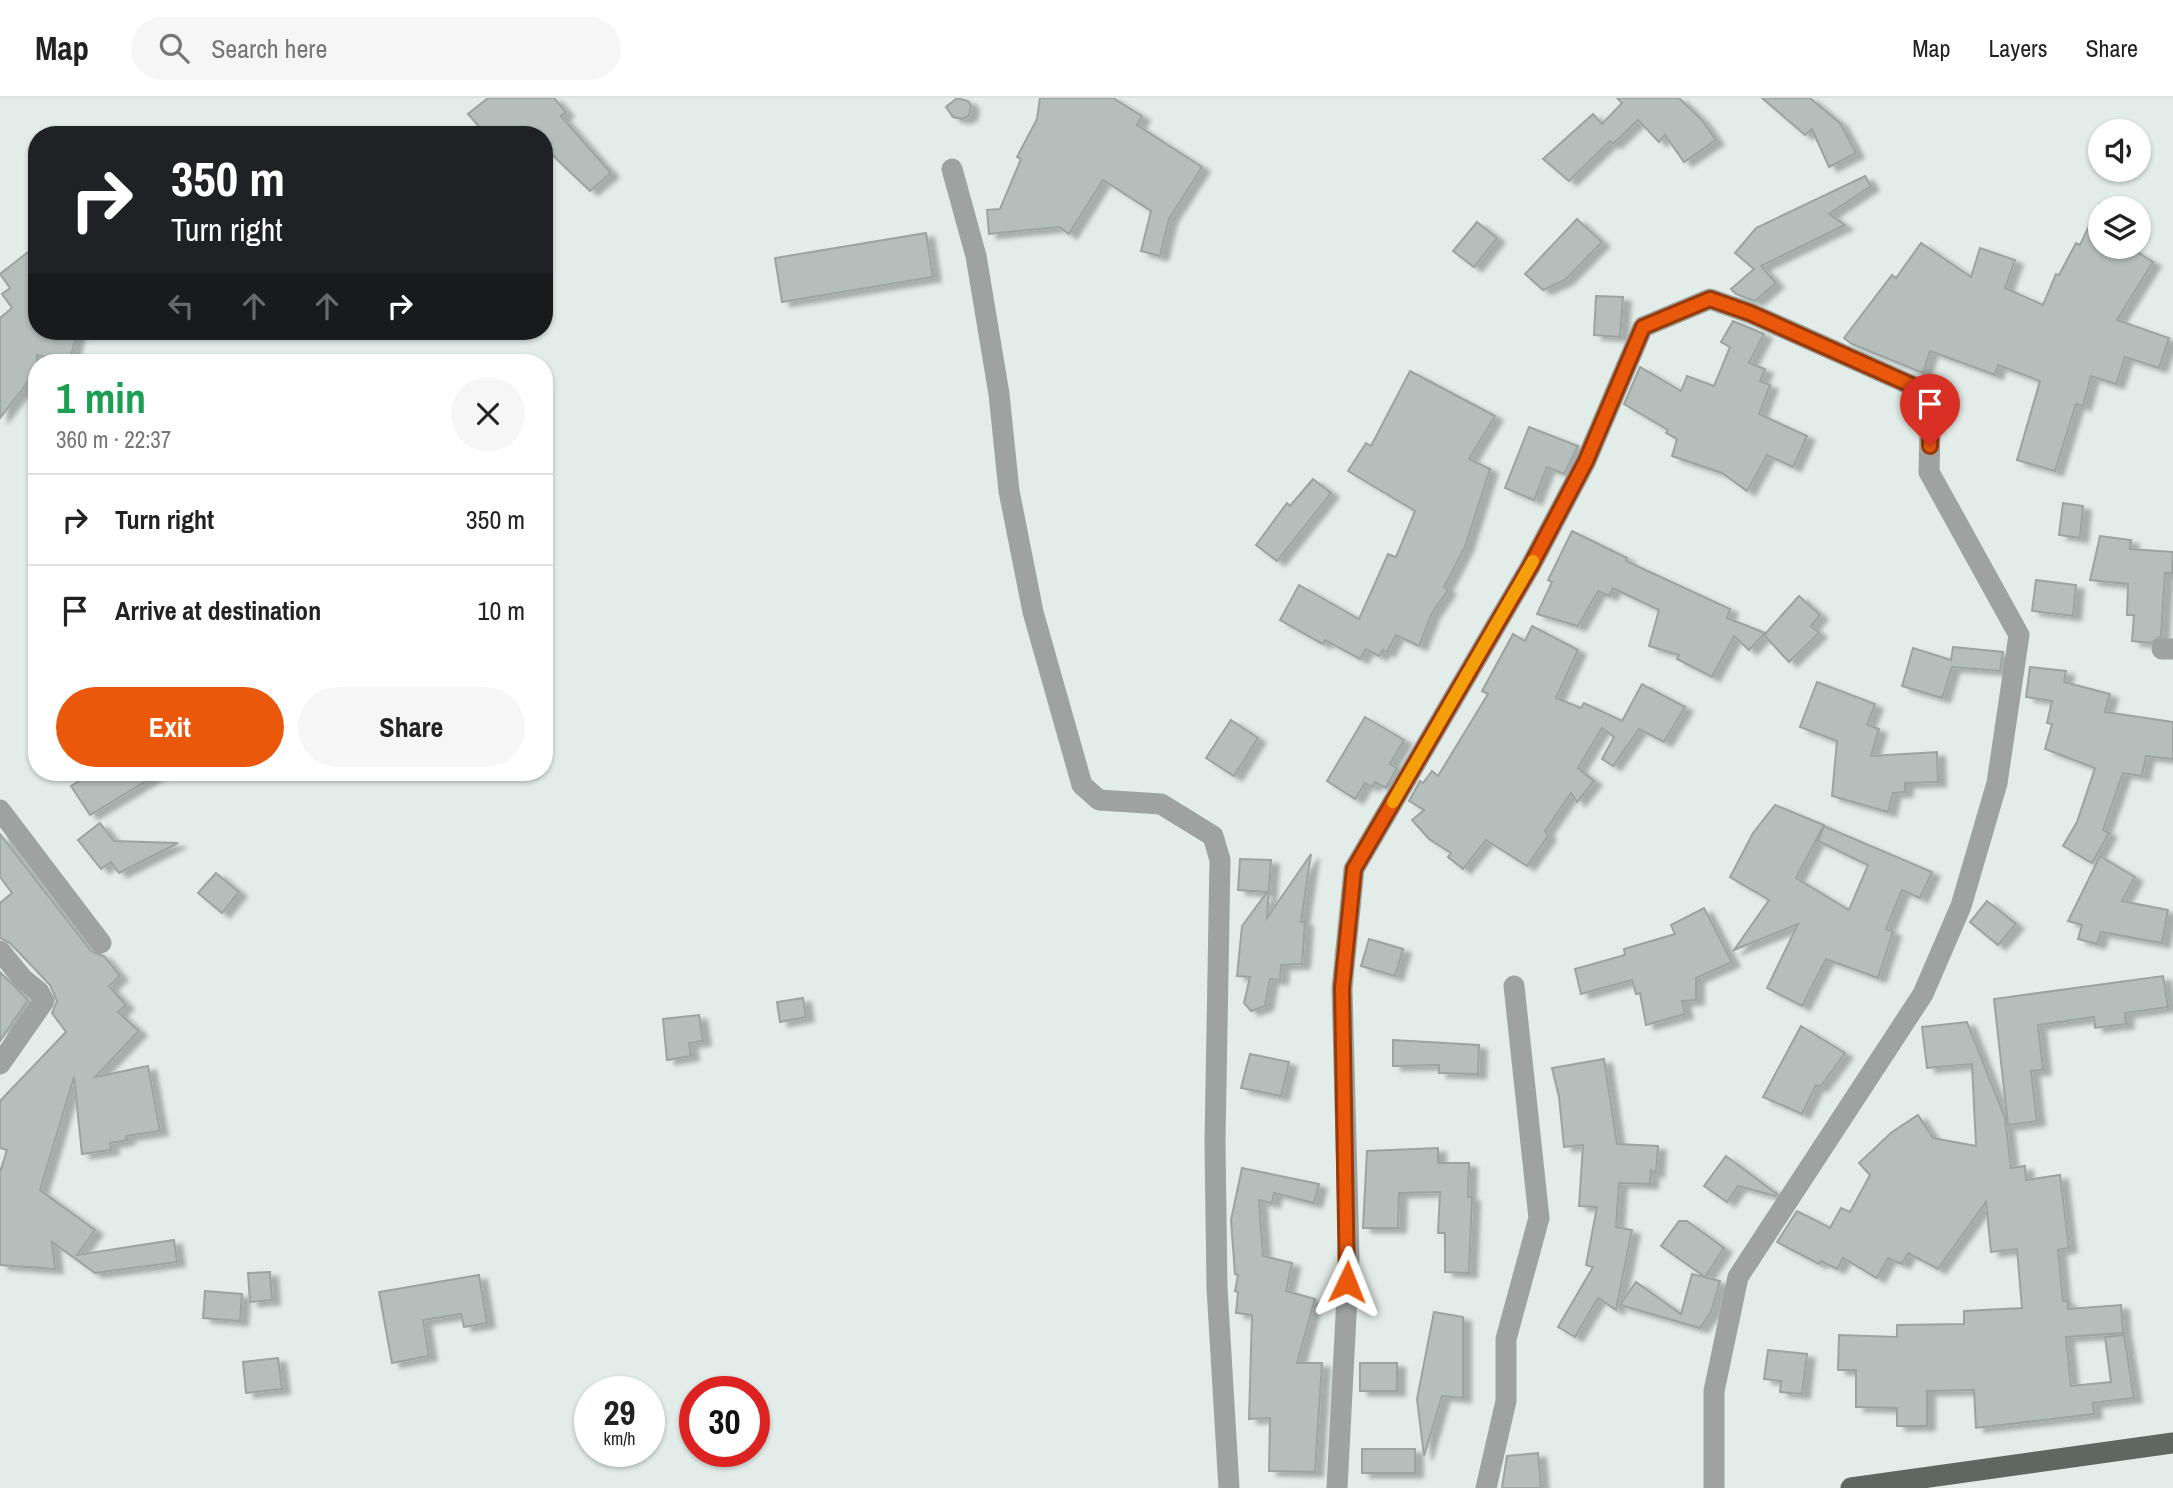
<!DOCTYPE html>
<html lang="en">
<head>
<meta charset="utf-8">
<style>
	:root { --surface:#fff; --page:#f6f6f6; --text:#222; --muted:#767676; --line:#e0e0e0; --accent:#ea580c }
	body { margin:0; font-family:"Archivo Narrow",sans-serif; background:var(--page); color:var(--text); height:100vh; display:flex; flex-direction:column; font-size:26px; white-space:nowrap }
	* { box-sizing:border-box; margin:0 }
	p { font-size:23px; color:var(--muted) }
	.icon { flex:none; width:38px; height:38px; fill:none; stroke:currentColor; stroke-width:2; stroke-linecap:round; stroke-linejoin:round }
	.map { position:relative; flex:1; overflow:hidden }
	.panel { position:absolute; left:28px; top:256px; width:525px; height:427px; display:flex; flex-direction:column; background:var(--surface); border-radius:28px; box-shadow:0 2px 5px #0004 }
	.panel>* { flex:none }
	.guide { position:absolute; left:28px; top:28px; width:525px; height:214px; border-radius:28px; box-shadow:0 2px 5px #0004; background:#202124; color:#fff; overflow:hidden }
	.fabs { position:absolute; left:2088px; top:21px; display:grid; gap:14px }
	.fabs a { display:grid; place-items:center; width:63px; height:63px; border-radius:50%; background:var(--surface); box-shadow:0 2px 5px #0004; font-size:35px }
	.speed { position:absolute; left:574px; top:1278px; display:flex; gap:14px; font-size:35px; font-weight:700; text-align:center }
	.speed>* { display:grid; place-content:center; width:91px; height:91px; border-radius:50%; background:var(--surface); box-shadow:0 2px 5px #0004; line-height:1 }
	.speed small { font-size:18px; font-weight:400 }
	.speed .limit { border:10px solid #d22; background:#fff; color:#111 }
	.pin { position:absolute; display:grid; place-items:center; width:60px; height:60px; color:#fff; margin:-72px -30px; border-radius:50% 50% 50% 0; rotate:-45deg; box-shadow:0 0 7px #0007 }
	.pin .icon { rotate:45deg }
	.me { position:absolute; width:77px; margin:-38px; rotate:2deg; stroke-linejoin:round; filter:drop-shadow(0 0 5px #0008) }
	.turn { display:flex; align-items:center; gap:24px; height:147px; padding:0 28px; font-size:32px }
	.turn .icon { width:91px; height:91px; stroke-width:2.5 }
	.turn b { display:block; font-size:49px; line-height:60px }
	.lanes { display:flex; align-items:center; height:66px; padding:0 28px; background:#0003; justify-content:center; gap:35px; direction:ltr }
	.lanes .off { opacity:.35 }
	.round { display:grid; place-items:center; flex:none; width:74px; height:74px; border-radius:37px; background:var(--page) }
	.head { display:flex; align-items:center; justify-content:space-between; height:119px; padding:0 28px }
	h1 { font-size:42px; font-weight:700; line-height:52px; color:#1e9e55 }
	.primary-button { display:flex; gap:14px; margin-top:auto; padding:14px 28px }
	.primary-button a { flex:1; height:80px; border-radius:42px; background:var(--accent); color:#fff; font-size:28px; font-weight:700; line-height:80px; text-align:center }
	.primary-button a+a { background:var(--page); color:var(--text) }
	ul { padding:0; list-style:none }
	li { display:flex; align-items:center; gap:21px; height:91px; padding:0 28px; border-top:2px solid var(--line) }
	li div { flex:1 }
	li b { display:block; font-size:26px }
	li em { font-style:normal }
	header { display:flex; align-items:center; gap:42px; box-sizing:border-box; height:98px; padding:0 35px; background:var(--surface); border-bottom:2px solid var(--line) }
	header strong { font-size:33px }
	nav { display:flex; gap:38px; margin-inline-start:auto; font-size:24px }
	.search { width:490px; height:63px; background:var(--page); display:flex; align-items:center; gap:18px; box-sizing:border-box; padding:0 24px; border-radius:38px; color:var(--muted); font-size:26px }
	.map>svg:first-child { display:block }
</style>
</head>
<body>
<header>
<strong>Map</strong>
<div class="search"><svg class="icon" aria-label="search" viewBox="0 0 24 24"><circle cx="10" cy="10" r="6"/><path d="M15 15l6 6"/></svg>Search here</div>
<nav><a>Map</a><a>Layers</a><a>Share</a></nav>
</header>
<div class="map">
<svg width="2173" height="1390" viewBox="0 0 2173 1390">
	<defs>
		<filter id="shadow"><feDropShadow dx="8" dy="4.5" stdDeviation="2" flood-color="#0004"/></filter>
	</defs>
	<rect width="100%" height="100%" fill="#e2ece8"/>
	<g fill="#b4beba" stroke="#9ba4a0" stroke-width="2" filter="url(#shadow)">
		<path d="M488 0H554L566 14 561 18 611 75 590 93 544 49V37H486L468 16Z"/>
		<path d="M957 0 968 3 971 8 969 18 962 21 953 19 946 9Z"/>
		<path d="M1040 0H1113L1142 18 1137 27 1202 69 1169 121 1160 158 1141 153 1151 113 1103 82 1069 136 1059 129 989 136 987 112 1000 111 1021 61 1017 59 1037 21Z"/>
		<path d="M1617 0H1679L1701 21 1716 42 1684 64 1665 37 1659 44 1638 22 1613 46 1610 43 1569 83 1543 61 1593 16 1602 26 1622 5Z"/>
		<path d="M1762 0H1810L1840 25 1856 55 1829 69 1812 31 1805 37Z"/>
		<path d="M1865 78 1871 88 1829 116 1845 127 1761 168 1776 185 1755 203 1736 196 1731 191 1754 171 1735 155 1756 130Z"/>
		<path d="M2100 105V149H2129L2153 164 2117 222 2169 240 2159 270 2125 259 2116 286 2091 278 2083 308 2076 306 2055 373 2017 362 2040 283 1998 267 1995 277 1930 253 1923 275 1852 246 1844 240 1892 177 1896 180 1921 145 1971 179 1980 150 2015 162 2005 190 2043 207 2056 176 2059 177 2076 145 2080 147Z"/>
		<path d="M1577 121 1602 144 1565 182 1543 192 1525 176Z"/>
		<path d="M1477 124 1497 140 1474 169 1453 153Z"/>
		<path d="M926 135 933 179 782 204 775 160Z"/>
		<path d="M37 147V233H78L69 264 37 257V272L0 320V220L12 210 2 196 10 190 0 176Z"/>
		<path d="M1596 198 1623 199 1620 239 1594 237Z"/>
		<path d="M1733 223 1764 236 1749 265 1765 271 1760 283 1770 287 1759 316 1807 338 1793 369 1767 357 1747 393 1722 375 1672 358 1677 341 1666 335 1668 332 1624 306 1640 269 1681 293 1687 278 1714 288 1730 249 1721 244Z"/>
		<path d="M1410 273 1495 318 1469 361 1490 371 1465 449 1444 489 1448 492 1432 515 1419 548 1396 537 1387 554 1383 552 1379 558 1366 551 1360 561 1325 542 1323 546 1280 522 1299 487 1359 521 1388 456 1396 459 1415 413 1348 373 1366 345 1371 348Z"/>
		<path d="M1529 329 1578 348 1564 376 1547 369 1534 402 1505 390Z"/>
		<path d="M1313 381 1331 395 1277 463 1256 447 1287 405 1290 408Z"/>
		<path d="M2063 405 2083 408 2080 440 2059 437Z"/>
		<path d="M1572 433 1627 460 1626 463 1730 511 1727 520 1765 535 1749 552 1734 538 1712 579 1677 561 1679 557 1649 548 1659 512 1613 490 1609 498 1598 493 1578 528 1537 516 1552 484 1548 482Z"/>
		<path d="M2100 438 2131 442 2130 451 2173 454 2172 475H2165L2161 538 2151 545 2132 543 2134 517H2127L2128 486 2090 482Z"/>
		<path d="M2036 482 2076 487 2073 518 2032 513Z"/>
		<path d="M1799 498 1820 517 1811 528 1819 535 1789 564 1764 537Z"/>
		<path d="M1532 528 1578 552 1556 600 1581 610 1584 605 1622 623 1642 586 1685 609 1664 644 1639 631 1613 668 1602 661 1614 639 1602 630 1578 670 1594 683 1577 704 1571 695 1545 733 1548 738 1527 768 1486 742 1463 771 1448 759 1451 755 1429 741 1412 722 1424 712 1409 703 1420 683 1423 685 1432 673 1438 678 1488 596 1482 593 1513 536 1525 543Z"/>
		<path d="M1953 549 2003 554 2000 573 1952 569 1942 600 1902 588 1913 550 1951 562Z"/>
		<path d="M2030 569 2066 573 2064 584 2110 596 2105 614 2173 624V661L2146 658 2142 678 2123 675 2103 732 2109 735 2092 765 2063 748 2077 724 2095 670 2045 651 2052 626 2047 625 2052 603 2026 599Z"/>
		<path d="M1817 584 1875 606 1867 627 1879 631 1871 658 1937 654 1938 684 1905 685V694L1893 695 1888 714 1832 698 1837 643 1800 629Z"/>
		<path d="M1365 619 1404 642 1390 666 1397 670 1386 690 1375 684 1371 689 1365 685 1355 701 1327 683Z"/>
		<path d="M1231 622 1258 640 1234 678 1206 660Z"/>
		<path d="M93 674H161L90 717 71 688Z"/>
		<path d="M1775 707 1824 727 1796 780 1849 812 1868 767 1818 743 1824 728 1932 774 1920 800 1902 792 1886 831 1893 834 1878 880 1826 861 1802 908 1767 890 1798 826 1734 852 1769 802 1730 779 1753 735Z"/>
		<path d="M100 725 114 743 178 745 119 775 111 764 101 771 78 742Z"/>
		<path d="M0 736 91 853 104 858 120 878 109 888 126 907 118 914 139 933 95 979 148 968 160 1033 126 1038 127 1042 110 1045 111 1052 82 1056 74 979 40 1092 95 1132 77 1157 174 1142 177 1164 95 1175 52 1144 55 1171 0 1167V1074L7 1052 0 1050V1003L66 934 52 915 57 903 50 887 10 845 0 840V805L12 795 0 779Z"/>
		<path d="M1311 756 1301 824H1305L1302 866 1281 867 1280 882 1270 881 1265 908 1251 913 1244 905 1250 879 1237 878 1242 828 1267 794 1238 792 1240 761 1271 762 1267 820Z"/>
		<path d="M2100 758 2135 779 2122 803 2168 812 2162 845 2101 834 2097 846 2078 841 2082 827 2068 823Z"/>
		<path d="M216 775 239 794 222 815 198 795Z"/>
		<path d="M1987 803 2016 826 1998 847 1970 824Z"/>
		<path d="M1704 810 1732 864 1696 880V902L1682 903 1685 916 1646 927 1640 895 1636 896 1632 882 1581 896 1575 871 1625 857 1624 851 1675 836 1671 827Z"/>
		<path d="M1369 841 1403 851 1395 878 1361 868Z"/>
		<path d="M0 874 28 902 0 943Z"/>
		<path d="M2163 878 2168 909 2125 915 2126 926 2095 930 2094 919 2038 927 2043 972 2031 973 2037 1023 2008 1027 1994 901Z"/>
		<path d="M803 900 806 919 780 924 777 904Z"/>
		<path d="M699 917 703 943 689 945 691 958 667 962 663 921Z"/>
		<path d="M1967 924 2005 1020 2011 1070 2025 1068 2026 1082 2060 1077 2069 1150 2058 1152 2063 1203H2068V1211L2121 1207 2123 1235 2066 1239 2071 1288 2111 1284 2105 1239 2124 1237 2134 1300 2093 1305 2094 1316 1976 1330 1974 1292 1927 1293V1328H1897V1310L1856 1309V1272H1838L1839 1237 1897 1239V1227L1964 1226V1213L2022 1210 2017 1151 1991 1154 1986 1104 1938 1171 1908 1155 1902 1166 1888 1160 1877 1180 1843 1160 1837 1171 1821 1163 1819 1166 1777 1144 1797 1113 1830 1130 1841 1110 1850 1114 1870 1077 1859 1065 1892 1034 1918 1017 1933 1040 1976 1048 1972 966 1927 970 1922 929Z"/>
		<path d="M1801 928 1845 955 1820 989 1816 987 1802 1016 1763 999Z"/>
		<path d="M1393 942 1479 947 1478 976 1439 975V967L1393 968Z"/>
		<path d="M1250 956 1289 964 1281 998 1241 990Z"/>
		<path d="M1604 961 1617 1046 1658 1048 1656 1075 1651 1072 1650 1086 1619 1085 1616 1129 1632 1132 1616 1212 1598 1200 1575 1239 1558 1229 1593 1169 1586 1167 1597 1109 1579 1108 1583 1047 1564 1049 1559 999 1552 970Z"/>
		<path d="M1438 1050V1065H1469L1468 1099H1472L1469 1175 1445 1174V1135H1438L1440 1094 1399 1095 1398 1130H1363L1367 1053Z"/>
		<path d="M1726 1058 1777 1096 1775 1098 1738 1088 1727 1104 1704 1088Z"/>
		<path d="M1242 1070 1319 1086 1314 1105 1274 1095 1272 1105 1259 1102 1263 1158 1292 1165 1286 1193 1315 1201 1297 1265H1322L1315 1374 1269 1373 1270 1320 1249 1321 1252 1217 1236 1215 1238 1194 1235 1193 1238 1177 1235 1176 1231 1122Z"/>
		<path d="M1679 1123H1687L1724 1150 1705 1179 1661 1148Z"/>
		<path d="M270 1174 272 1202 250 1204 248 1175Z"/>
		<path d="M1692 1176 1720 1183 1711 1214 1700 1230 1620 1207 1636 1184 1681 1216Z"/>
		<path d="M479 1177 487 1225 464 1229 461 1216 423 1222 429 1258 392 1265 379 1194Z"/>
		<path d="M205 1193 242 1196 240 1223 203 1220Z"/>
		<path d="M1434 1214 1463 1219V1300L1442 1298 1424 1358 1417 1301Z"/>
		<path d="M1768 1252 1807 1256 1802 1296 1780 1294 1781 1283 1764 1281Z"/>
		<path d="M278 1260 282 1291 246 1295 243 1264Z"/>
		<rect x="1360" y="1265" width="37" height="28"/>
		<rect x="1362" y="1351" width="53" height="24"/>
		<path d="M1538 1355 1541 1390H1502L1507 1358Z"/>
	</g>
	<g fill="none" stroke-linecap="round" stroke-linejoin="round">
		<g stroke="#9ea2a0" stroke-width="21">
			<path d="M952 71 976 158 999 296 1009 393 1033 514 1082 687 1099 702 1161 706 1213 738 1220 762 1215 1044 1217 1190 1229 1390"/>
			<path d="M2162 551H2173"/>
			<path d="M0 712 101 845"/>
			<path d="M0 853 23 881 39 894 44 903 0 966"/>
			<path d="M1337 1390 1349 1160 1342 890 1354 771 1530 469 1586 363 1643 229 1710 201 1750 215 1931 296 1929 374 2019 537 1997 685 1961 808 1923 896 1738 1179 1714 1293V1390"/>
			<path d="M1486 1390 1506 1303V1241L1539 1120 1514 888"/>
		</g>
		<path stroke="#5f6763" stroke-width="21" d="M1851 1390 2173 1345"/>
	</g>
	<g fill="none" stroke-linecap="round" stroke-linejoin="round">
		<g stroke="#983908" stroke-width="18">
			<path id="route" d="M1347 1184 1342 890 1354 771 1530 469 1586 363 1643 229 1710 201 1750 215 1931 296 1930 348"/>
		</g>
		<use href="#route" stroke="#ea580c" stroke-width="12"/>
		<path stroke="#f59e0b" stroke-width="12" d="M1393 704 1533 463"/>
	</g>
</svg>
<div class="fabs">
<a><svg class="icon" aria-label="sound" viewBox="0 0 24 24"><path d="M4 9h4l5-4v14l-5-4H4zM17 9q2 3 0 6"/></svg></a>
<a><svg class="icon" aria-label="layers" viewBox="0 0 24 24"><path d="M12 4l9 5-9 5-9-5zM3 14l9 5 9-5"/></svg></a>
</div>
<div class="speed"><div>29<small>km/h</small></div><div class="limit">30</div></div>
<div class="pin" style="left:1930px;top:348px;background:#d93025"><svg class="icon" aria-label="arrive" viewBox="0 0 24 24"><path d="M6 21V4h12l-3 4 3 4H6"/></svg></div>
<svg class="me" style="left:1347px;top:1184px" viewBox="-20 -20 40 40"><path d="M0-17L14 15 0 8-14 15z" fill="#ea580c" stroke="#fff" stroke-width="4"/></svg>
<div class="guide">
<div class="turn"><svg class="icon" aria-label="right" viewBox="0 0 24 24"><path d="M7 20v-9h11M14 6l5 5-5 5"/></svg><div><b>350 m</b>Turn right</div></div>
<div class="lanes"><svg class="icon off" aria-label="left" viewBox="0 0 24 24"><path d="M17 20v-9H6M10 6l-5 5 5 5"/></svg><svg class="icon off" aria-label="ahead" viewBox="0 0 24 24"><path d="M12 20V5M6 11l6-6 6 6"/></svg><svg class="icon off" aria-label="ahead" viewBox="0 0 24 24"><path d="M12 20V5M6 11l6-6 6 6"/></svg><svg class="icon" aria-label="right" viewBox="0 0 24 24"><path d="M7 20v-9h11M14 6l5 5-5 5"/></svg></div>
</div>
<section class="panel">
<div class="head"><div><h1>1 min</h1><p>360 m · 22:37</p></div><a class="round"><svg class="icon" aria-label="close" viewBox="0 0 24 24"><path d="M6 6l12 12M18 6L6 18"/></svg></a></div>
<ul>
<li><svg class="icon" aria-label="right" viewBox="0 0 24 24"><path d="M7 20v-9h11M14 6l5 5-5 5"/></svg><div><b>Turn right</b></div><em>350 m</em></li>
<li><svg class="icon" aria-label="arrive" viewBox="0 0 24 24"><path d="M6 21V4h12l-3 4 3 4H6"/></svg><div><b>Arrive at destination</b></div><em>10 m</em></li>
</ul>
<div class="primary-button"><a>Exit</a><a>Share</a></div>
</section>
</div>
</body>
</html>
